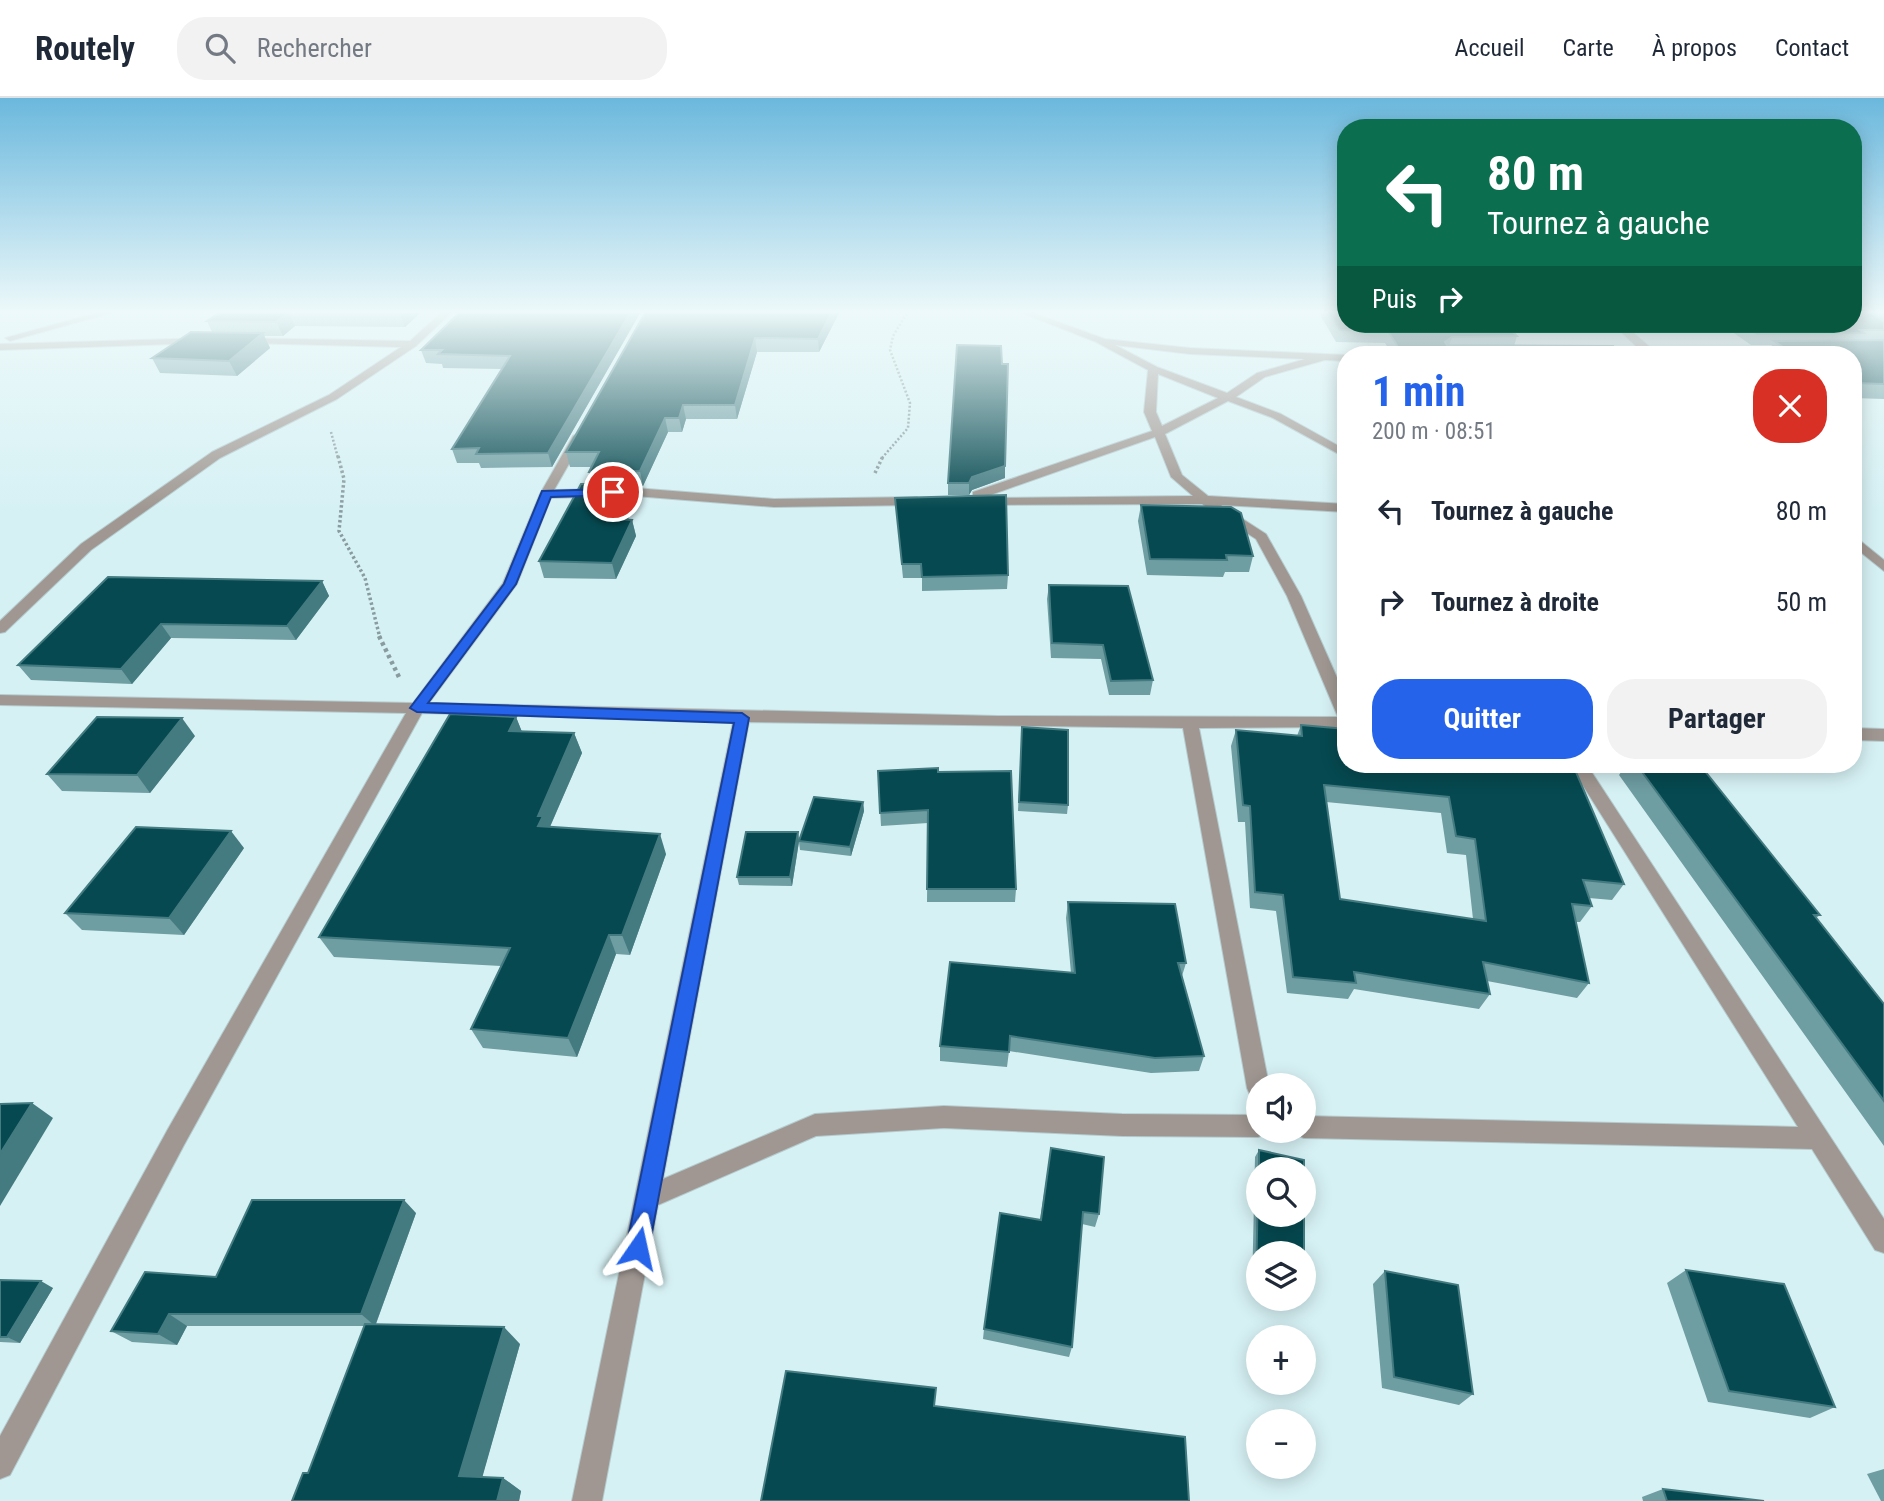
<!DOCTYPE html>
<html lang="fr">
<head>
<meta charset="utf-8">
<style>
	:root { --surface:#fff; --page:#f2f2f3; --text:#1f2937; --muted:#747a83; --line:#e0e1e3; --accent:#2563eb }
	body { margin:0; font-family:"Roboto Condensed",sans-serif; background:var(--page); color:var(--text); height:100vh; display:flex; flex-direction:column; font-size:26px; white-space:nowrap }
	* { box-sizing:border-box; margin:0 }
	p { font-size:23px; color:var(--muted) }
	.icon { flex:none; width:38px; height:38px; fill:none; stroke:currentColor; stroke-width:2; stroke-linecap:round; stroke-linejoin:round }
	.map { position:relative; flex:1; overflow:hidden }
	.details { position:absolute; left:1337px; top:248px; width:525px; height:427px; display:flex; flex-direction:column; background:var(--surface); border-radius:28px; box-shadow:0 4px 18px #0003 }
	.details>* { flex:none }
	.top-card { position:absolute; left:1337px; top:21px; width:525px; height:214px; border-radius:28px; box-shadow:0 4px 18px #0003; background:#0b6e4f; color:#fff; overflow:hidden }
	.tools { position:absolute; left:1246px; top:975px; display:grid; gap:14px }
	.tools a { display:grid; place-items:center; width:70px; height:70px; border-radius:50%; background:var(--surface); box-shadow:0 4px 18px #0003; font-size:35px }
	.pin { position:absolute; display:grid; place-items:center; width:60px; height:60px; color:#fff; margin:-30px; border:4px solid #fff; border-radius:50%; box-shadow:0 2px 7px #0007 }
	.me { position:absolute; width:77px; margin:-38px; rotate:11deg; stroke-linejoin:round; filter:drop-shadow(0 0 5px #0008) }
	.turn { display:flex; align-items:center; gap:24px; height:147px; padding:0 35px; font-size:32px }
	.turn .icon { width:91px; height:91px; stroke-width:2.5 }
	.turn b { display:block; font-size:49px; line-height:60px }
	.then { display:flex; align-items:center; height:66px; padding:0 35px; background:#0003; gap:14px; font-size:26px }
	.round { display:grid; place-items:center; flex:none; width:74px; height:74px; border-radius:28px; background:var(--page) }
	.overview { display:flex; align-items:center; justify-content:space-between; height:119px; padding:0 35px }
	h1 { font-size:42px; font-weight:700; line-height:52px; color:var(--accent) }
	.cta { display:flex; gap:14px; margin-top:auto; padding:14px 35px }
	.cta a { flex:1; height:80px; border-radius:28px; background:var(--accent); color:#fff; font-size:28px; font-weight:700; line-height:80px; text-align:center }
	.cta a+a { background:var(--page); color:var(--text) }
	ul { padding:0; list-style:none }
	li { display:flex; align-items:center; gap:21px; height:91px; padding:0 35px }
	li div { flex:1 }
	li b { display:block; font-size:26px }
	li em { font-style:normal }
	header { display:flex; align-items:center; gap:42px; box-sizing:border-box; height:98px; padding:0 35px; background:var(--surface); border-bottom:2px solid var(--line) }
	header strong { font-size:33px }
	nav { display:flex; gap:38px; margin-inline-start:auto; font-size:24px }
	.search { width:490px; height:63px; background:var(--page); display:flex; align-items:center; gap:18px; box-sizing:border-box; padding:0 24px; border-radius:28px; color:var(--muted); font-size:26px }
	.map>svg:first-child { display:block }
</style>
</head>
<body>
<header>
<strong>Routely</strong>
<div class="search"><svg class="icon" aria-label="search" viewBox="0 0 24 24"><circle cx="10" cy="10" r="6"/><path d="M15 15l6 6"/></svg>Rechercher</div>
<nav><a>Accueil</a><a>Carte</a><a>À propos</a><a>Contact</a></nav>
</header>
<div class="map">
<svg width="1884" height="1403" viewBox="0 0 1884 1403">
	<rect width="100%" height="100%" fill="#d6f1f4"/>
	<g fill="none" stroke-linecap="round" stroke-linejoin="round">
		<g stroke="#b4cccf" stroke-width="2">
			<g id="minor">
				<path d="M96 215H111L10 243 5 240Z"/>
				<path d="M441 215H451L416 248 337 301 220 360 91 452 5 534 0 535V523L81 446 212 354 329 297 401 249 245 245 240 242 242 240 410 243Z"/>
				<path d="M1022 215H1034L1105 241 1190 250 1347 257 1346 263 1325 262 1265 279 1236 299 1281 316 1346 352V360L1273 320 1228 303 1165 336 1182 377 1208 398 1346 406V414L1221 407 1266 436 1301 498 1346 600V629L1199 630 1269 987H1258V1000L1250 997 1247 990 1183 630 749 624 663 1081 815 1016 944 1008 1122 1016 1258 1017V1032H1267L1266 1036 1258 1039 1122 1038 944 1030 816 1038 658 1107 602 1403H572L733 624 422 615 184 1047 10 1377 0 1381V1338L168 1031 406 615 0 607V597L413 605 503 485 540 396 573 338 579 335 585 338 554 392 635 390 774 401 917 399 923 403 917 407 774 409 635 398 551 400 517 486 429 605 998 618 1338 619 1287 498 1256 441 1202 406 983 407 979 406V400H973V394L1152 333 1144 314 1148 272 1096 244ZM1115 247 1190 256 1305 261 1257 275 1227 295 1157 269ZM1158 276 1218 300 1162 328 1156 314ZM1155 339 1171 379 1193 398 982 400Z"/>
				<path d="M1613 226H1623L1651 250 1791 249 1796 252 1791 255 1591 256V252L1595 251H1639Z"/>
				<path d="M206 240 208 242 203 245 0 252V246Z"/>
				<path d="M1853 437 1884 462V473L1853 448Z"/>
				<path d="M1853 630 1884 631V643L1853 642Z"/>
				<path d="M1570 667H1587L1884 1121V1155L1875 1152 1812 1051 1304 1040 1296 1037 1294 1032H1304V1018L1798 1029Z"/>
			</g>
		</g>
		<g stroke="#889b9e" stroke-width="2.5" stroke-dasharray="2 2" stroke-linecap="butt">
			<path d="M331 334 338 360"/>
			<path d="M882 360 908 330 910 305 890 252 893 238 907 215"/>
		</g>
		<g stroke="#889b9e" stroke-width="3.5" stroke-dasharray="2.5 2.5" stroke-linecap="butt">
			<path d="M338 358 344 381 339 433 365 480 380 540"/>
			<path d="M875 375 883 358"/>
		</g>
		<path stroke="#889b9e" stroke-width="4.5" stroke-dasharray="3.5 3.5" stroke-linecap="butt" d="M379 538 399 579"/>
		<use href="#minor" fill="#a09792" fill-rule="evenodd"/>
	</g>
	<g fill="#6e9da2" fill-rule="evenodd">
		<path d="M219 215H420L405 229 295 228 283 238H264L270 250 237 278 160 275 152 260 212 234 207 223Z"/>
		<path d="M640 215 552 369 481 370 479 365H457L452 351 502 271 443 270 442 266 426 265 421 252Z"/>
		<path d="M645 215H839L819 254H757L737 321H686L682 334H668L643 388H634L637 401 628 422H632L636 438 616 481 544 480 539 463 592 385 589 374 591 369H570L566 354Z"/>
		<path d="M1319 215H1346L1517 238 1514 248 1624 257H1392L1385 245 1336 244Z"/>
		<path d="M1853 215H1884V301L1853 300V257H1766L1772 247H1751L1721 226H1853Z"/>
		<path d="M1005 380 972 392 969 397H948V385Z"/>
		<path d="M895 400 1008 477 1007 491 922 493V480H903Z"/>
		<path d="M1141 407 1253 458 1249 474H1225L1223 479 1147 477 1138 423Z"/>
		<path d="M108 479 322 483 329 498 296 542 171 540 132 586 31 582 18 567Z"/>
		<path d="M1049 487 1153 582 1150 597H1109L1101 561 1051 560 1047 501Z"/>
		<path d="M516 619 522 634 574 635 582 655 550 729 666 756 630 857 616 856 577 959 483 950 471 931 501 868 334 859 319 839Z"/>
		<path d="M1301 627 1573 667 1624 786 1612 802 1589 800 1592 808 1580 824H1576L1589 885 1577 900 1487 883 1490 896 1479 911 1354 891 1348 901 1287 895 1276 813 1250 810 1245 724H1238L1231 648 1236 632 1297 638ZM1326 704 1441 715 1447 755 1466 757 1473 821 1340 801Z"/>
		<path d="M1022 629 1068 707 1067 716 1018 713Z"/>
		<path d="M195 638 150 695 62 693 47 676Z"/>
		<path d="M1626 667H1700L1820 817 1816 820 1884 906V1048L1619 677Z"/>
		<path d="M878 673 938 674 1016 791 1015 804H927L928 725 881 728Z"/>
		<path d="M863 704 864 713 851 758 800 752 799 744 792 788 739 787 737 779 798 734 799 742Z"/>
		<path d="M244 750 184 837 82 832 65 815Z"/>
		<path d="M1068 804 1186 865 1182 878 1204 958 1199 973 1151 975 1009 953 1007 969 940 963V948L1071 875 1066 820Z"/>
		<path d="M1051 1050 1099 1116 1095 1129 1082 1126 1072 1249 1069 1259 983 1241 984 1231 1040 1122Z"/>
		<path d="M1259 1052 1258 1155V1193L1252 1191 1255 1059Z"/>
		<path d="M416 1115 376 1226 520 1246 482 1379 503 1380 521 1393 519 1403H292L308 1375 365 1228H187L177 1247 132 1244 111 1233 216 1179Z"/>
		<path d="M1686 1172 1835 1309 1810 1320 1708 1304 1667 1185Z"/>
		<path d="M1385 1173 1473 1296 1459 1307 1382 1290 1373 1186Z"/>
		<path d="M0 1182 53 1190 20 1245 0 1244Z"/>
		<path d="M1884 1371V1403H1881L1867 1376Z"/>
		<path d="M1663 1391 1764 1403H1643L1642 1399Z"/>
	</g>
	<g fill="#447b81">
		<path d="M288 215H289L295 228 283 238 276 224Z"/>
		<path d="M400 215H420L405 229Z"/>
		<path d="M630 215H640L552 369 548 355Z"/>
		<path d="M831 215H839L819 254 818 241Z"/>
		<path d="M263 235 270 250 237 278 229 263Z"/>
		<path d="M1452 239 1448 251 1445 244Z"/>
		<path d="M755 240 757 254 737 321 735 307Z"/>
		<path d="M683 307 686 321 682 334 679 320Z"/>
		<path d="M665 320 668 334 643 388 640 373Z"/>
		<path d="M1005 368V380L972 392 969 397V385L972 379Z"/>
		<path d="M634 385 637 401 620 438 616 421Z"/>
		<path d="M632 422 636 438 616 481 612 465Z"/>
		<path d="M322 483 329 498 296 542 287 528Z"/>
		<path d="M161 526 171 540 132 586 121 571Z"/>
		<path d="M516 619 524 639 509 633Z"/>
		<path d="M182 620 195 638 150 695 137 677Z"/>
		<path d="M574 635 582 655 548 733 538 728V718Z"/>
		<path d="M863 704 864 713 851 758 850 749Z"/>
		<path d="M231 733 244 750 184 837 169 820Z"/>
		<path d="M798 734 799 743 792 788 790 779Z"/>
		<path d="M660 736 666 756 630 857 622 837Z"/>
		<path d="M609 837 616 856 577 959 568 940Z"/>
		<path d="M32 1005 53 1020 0 1108V1056Z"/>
		<path d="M404 1102 416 1115 375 1228 361 1216Z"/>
		<path d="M41 1183 53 1190 20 1245 7 1239Z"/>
		<path d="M169 1216 187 1228 177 1247 158 1236Z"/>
		<path d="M504 1229 520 1246 479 1391 459 1378Z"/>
		<path d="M503 1380 521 1393 519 1403H497Z"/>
	</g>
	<g fill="#064950" stroke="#447b81" stroke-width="2" fill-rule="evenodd">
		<path d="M219 215H288L276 224 207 223Z"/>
		<path d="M459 215H630L548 355 476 356 479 350 452 351 510 258 438 256 442 252H421Z"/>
		<path d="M645 215H831L818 241 755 240 735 307H683L679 320H665L640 373 589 374 599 354H566Z"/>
		<path d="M1329 215H1346V226H1506L1517 238 1452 239 1445 244 1447 247 1613 248 1624 257H1403L1388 233 1340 232Z"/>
		<path d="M1853 215H1871L1884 223V232H1860L1864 235 1757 236 1742 226H1853Z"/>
		<path d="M191 234 263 235 229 263 152 260Z"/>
		<path d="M1883 242 1884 243V286L1853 285V257H1795L1774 243Z"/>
		<path d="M957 247 1001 248 1002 266H1008L1005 368 972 379 969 385H948Z"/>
		<path d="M634 385 616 421 632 422 612 465 539 463 581 386Z"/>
		<path d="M1006 397 1008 477 922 479 921 466H902L895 400Z"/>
		<path d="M1141 407 1231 409 1241 415 1253 458 1226 457 1227 462 1150 461Z"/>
		<path d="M108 479 322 483 287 528 161 526 121 571 18 567Z"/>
		<path d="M1049 487 1128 488 1153 582 1111 583 1103 547 1052 545Z"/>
		<path d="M450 616 516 619 509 633 574 635 538 718H543L538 728 660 736 622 837H609L568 940 471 931 510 850 319 839Z"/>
		<path d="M97 619 182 620 137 677 47 676Z"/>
		<path d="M1301 627 1346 631V667H1573L1624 786 1583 782 1592 808 1572 806 1589 885 1483 864 1490 896 1354 874 1356 885 1293 879 1283 797 1255 794 1250 708 1243 707 1236 632 1302 638ZM1324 687 1449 699 1456 738 1475 741 1486 823 1340 801Z"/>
		<path d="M1022 629 1068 632V707L1019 704Z"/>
		<path d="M1637 667H1700L1820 817H1814L1884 906V1003Z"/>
		<path d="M938 670V674L1011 673 1016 791H927L928 712 880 715 878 673Z"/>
		<path d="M814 699 863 704 850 749 799 743Z"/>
		<path d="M136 729 231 733 169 820 65 815Z"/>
		<path d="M746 734H798L790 779H737Z"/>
		<path d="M1068 804 1175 806 1186 865H1178L1204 958 1155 960 1010 938 1009 954 940 948 950 864 1075 875Z"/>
		<path d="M32 1005 0 1056V1006Z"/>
		<path d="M1051 1050 1104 1059 1099 1116 1083 1114 1072 1249 984 1231 1000 1115 1041 1122Z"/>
		<path d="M1259 1052 1304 1062V1155H1258V1185H1256L1258 1087V1116H1304V1071H1259Z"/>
		<path d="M252 1102H404L361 1216H169L158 1236 111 1233 145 1174 216 1179Z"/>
		<path d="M1686 1172 1784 1186 1835 1309 1729 1293Z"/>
		<path d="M1385 1173 1458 1187 1473 1296 1394 1279Z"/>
		<path d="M0 1182 41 1183 7 1239H0Z"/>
		<path d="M365 1226 504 1229 459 1378 503 1380 497 1403H292L303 1375H308Z"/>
		<path d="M786 1273 936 1290 934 1308 1185 1339 1189 1403H761Z"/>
		<path d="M1663 1391 1764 1403H1667Z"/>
	</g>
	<linearGradient id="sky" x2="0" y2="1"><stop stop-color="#6bb8dd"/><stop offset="0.52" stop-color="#edf9fa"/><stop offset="1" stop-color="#edf9fa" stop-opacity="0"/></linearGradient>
	<rect width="1884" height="411" fill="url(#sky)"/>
	<path fill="#2563eb" stroke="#184099" stroke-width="2" d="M613 391 617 392V397L551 399 516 486 428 605 742 615 749 620 649 1150 646 1158 638 1161 630 1158 626 1150 734 625 417 614 410 610 504 486 542 393Z"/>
</svg>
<div class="tools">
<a><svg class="icon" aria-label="sound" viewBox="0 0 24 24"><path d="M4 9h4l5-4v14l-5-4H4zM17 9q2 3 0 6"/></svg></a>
<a><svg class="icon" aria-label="search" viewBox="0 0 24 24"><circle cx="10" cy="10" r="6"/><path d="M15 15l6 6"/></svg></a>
<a><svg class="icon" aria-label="layers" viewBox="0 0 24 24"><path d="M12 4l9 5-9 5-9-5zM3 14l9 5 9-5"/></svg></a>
<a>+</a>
<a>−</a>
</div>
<div class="pin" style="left:613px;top:394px;background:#d93025"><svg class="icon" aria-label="arrive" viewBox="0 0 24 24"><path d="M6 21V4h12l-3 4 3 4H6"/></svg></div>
<svg class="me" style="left:638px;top:1150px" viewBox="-20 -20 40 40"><path d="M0-17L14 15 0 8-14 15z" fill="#2563eb" stroke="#fff" stroke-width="4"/></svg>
<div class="top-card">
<div class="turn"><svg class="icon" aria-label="left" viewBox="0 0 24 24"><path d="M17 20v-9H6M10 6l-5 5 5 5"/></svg><div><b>80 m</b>Tournez à gauche</div></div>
<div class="then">Puis<svg class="icon" aria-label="right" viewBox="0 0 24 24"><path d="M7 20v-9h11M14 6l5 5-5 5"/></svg></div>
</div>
<section class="details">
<div class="overview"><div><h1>1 min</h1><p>200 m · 08:51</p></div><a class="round" style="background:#d93025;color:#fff"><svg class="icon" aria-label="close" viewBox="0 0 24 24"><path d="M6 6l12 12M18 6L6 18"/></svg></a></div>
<ul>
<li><svg class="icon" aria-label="left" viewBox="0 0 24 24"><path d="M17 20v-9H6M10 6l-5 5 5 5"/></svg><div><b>Tournez à gauche</b></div><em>80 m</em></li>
<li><svg class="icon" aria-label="right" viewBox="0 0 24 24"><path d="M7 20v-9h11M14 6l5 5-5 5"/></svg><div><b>Tournez à droite</b></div><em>50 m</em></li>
</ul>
<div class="cta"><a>Quitter</a><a>Partager</a></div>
</section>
</div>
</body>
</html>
